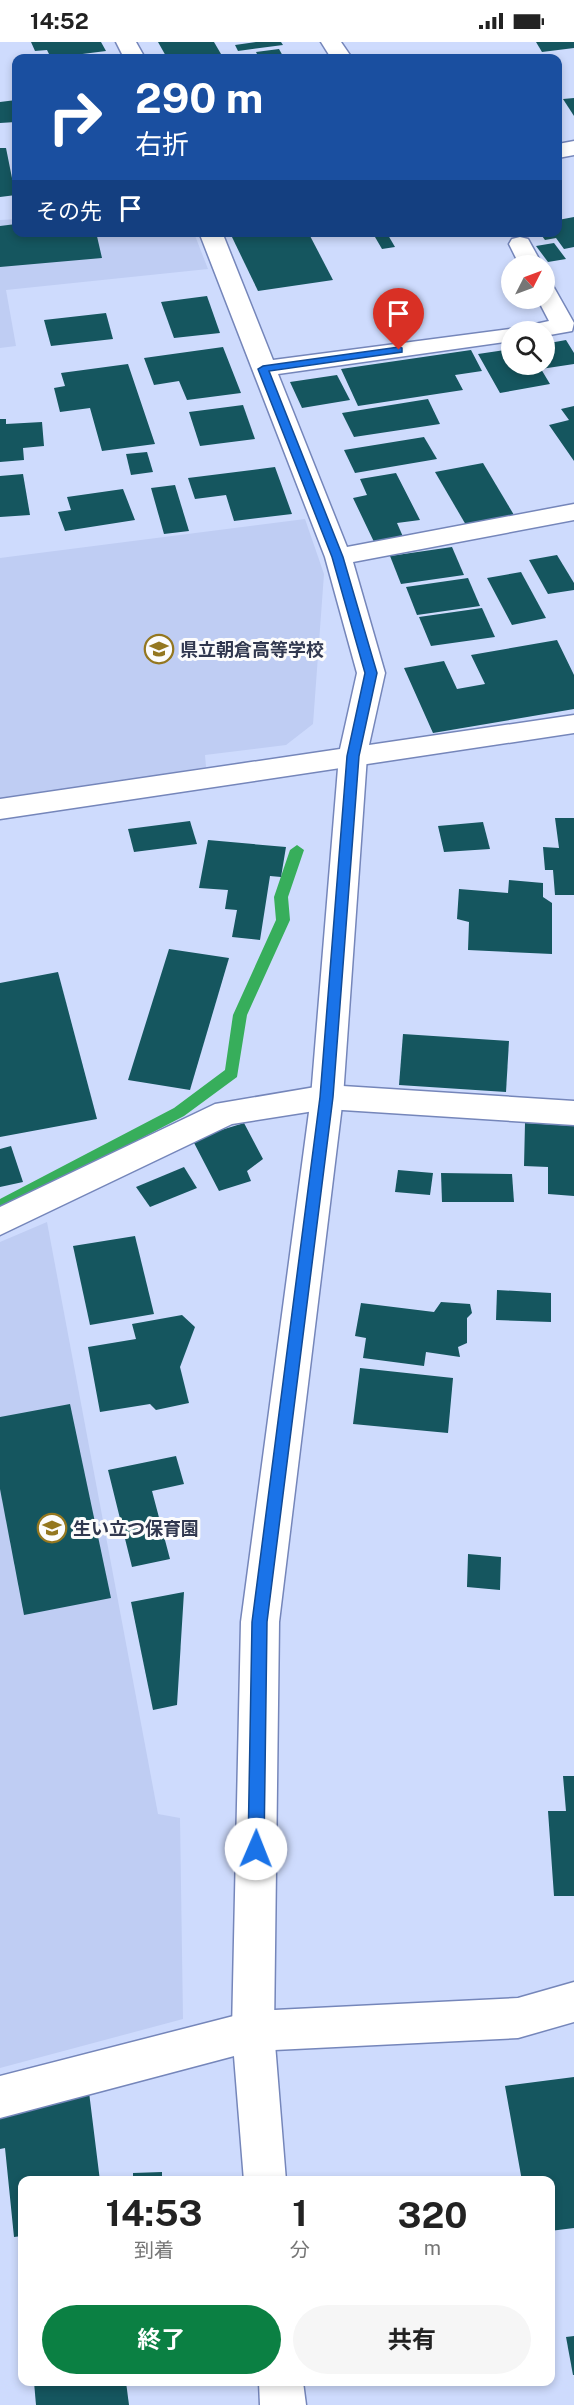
<!DOCTYPE html>
<html lang="ja">
<head>
<meta charset="utf-8">
<style>
	:root { --surface:#fff; --page:#f6f6f6; --text:#222; --muted:#767676; --accent:#0b8043 }
	body { margin:0; font-family:"Public Sans","Noto Sans JP",sans-serif; background:var(--page); color:var(--text); height:100vh; display:flex; flex-direction:column; font-size:22px; white-space:nowrap }
	* { box-sizing:border-box; margin:0 }
	p { font-size:20px; color:var(--muted) }
	.icon { flex:none; width:33px; height:33px; fill:none; stroke:currentColor; stroke-width:2; stroke-linecap:round; stroke-linejoin:round }
	.map { position:relative; flex:1; overflow:hidden }
	.side { position:absolute; left:18px; top:2134px; width:537px; height:210px; display:flex; flex-direction:column; background:var(--surface); border-radius:12px; box-shadow:0 3px 9px #0003 }
	.side>* { flex:none }
	.hud { position:absolute; left:12px; top:12px; width:550px; height:183px; border-radius:12px; box-shadow:0 3px 9px #0003; background:#1a4fa0; color:#fff; overflow:hidden }
	.needle { width:39px; rotate:48deg }
	.fabs { position:absolute; left:501px; top:213px; display:grid; gap:12px }
	.fabs a { display:grid; place-items:center; width:54px; height:54px; border-radius:50%; background:var(--surface); box-shadow:0 3px 9px #0003; font-size:30px }
	.pin { position:absolute; display:grid; place-items:center; width:51px; height:51px; color:#fff; margin:-62px -26px; border-radius:50% 50% 50% 0; rotate:-45deg; box-shadow:0 0 6px #0007 }
	.pin .icon { rotate:45deg }
	.me { position:absolute; width:66px; margin:-33px; rotate:1deg; stroke-linejoin:round; filter:drop-shadow(0 0 4px #0008) }
	.turn { display:flex; align-items:center; gap:21px; height:126px; padding:0 24px; font-size:27px }
	.turn .icon { width:78px; height:78px; stroke-width:2.5 }
	.turn b { display:block; font-size:42px; line-height:51px }
	.then { display:flex; align-items:center; height:57px; padding:0 24px; background:#0003; gap:12px; font-size:22px }
	.eta { display:flex; justify-content:space-evenly; align-items:center; height:102px; text-align:center }
	.eta b { font-size:36px; font-weight:700; line-height:42px }
	.cta { display:flex; gap:12px; margin-top:auto; padding:12px 24px }
	.cta a { flex:1; height:69px; border-radius:36px; background:var(--accent); color:#fff; font-size:24px; font-weight:700; line-height:69px; text-align:center }
	.cta a+a { background:var(--page); color:var(--text) }
	.status { display:flex; justify-content:space-between; align-items:center; height:42px; padding:0 30px; background:var(--surface); direction:ltr }
	.status svg { height:16px; fill:currentColor }
	.map>svg:first-child { display:block }
</style>
</head>
<body>
<div class="status"><b>14:52</b><svg viewBox="0 0 49 12"><path d="M0 12V9h3v3zM5 12V6h3v6zM10 12V3h3v9zM15 12V0h3v12zM26 1h20v11H26zM47 4h2v5h-2z"/></svg></div>
<div class="map">
<svg width="574" height="2363" viewBox="0 0 574 2363">
	<rect width="100%" height="100%" fill="#cedbfd"/>
	<g fill="#bfcdf3">
		<path d="M16 177V190L194 191 208 227 6 248 16 304 0 306V178Z"/>
		<path d="M305 477 324 532 313 682 286 703 205 713 206 725 0 759V516Z"/>
		<path d="M47 1180 158 1772 180 1776 183 1977 0 2026V1200Z"/>
	</g>
	<g fill="none" stroke-linecap="round" stroke-linejoin="round">
		<path fill="#37ae5b" fill-rule="evenodd" d="M297 803 304 808 288 855 290 878 247 973 237 1035 184 1074 0 1170V1157L174 1066 225 1028 233 973 276 878 274 855 290 808Z"/>
	</g>
	<g fill="#15565f">
		<path d="M31 0H101L106 9 51 16 47 8 35 9Z"/>
		<path d="M158 0H214L221 12 191 16H167Z"/>
		<path d="M256 0H281L283 3 238 9 235 3Z"/>
		<path d="M536 0H574V6L542 10Z"/>
		<path d="M279 7 284 16H259L256 10Z"/>
		<path d="M574 56V74L563 57Z"/>
		<path d="M16 58V80L0 81V60Z"/>
		<path d="M0 106H6L12 136H16V153L0 155Z"/>
		<path d="M574 175V205L564 207 556 196 545 198 539 190H558V178Z"/>
		<path d="M16 182V190H96L102 216 0 225V184Z"/>
		<path d="M238 190H308L333 238 258 249 231 193Z"/>
		<path d="M388 193 395 205 382 207 375 195Z"/>
		<path d="M554 201 566 217 548 220 536 204Z"/>
		<path d="M207 254 220 291 174 296 161 260Z"/>
		<path d="M106 271 113 297 51 304 44 278Z"/>
		<path d="M566 298 574 311V322L541 327 550 342 500 351 478 312 512 307V322H544V302Z"/>
		<path d="M223 305 241 351 187 358 179 339 154 343 144 316Z"/>
		<path d="M471 308 482 329 455 333 463 348 358 364 341 327Z"/>
		<path d="M128 322 155 402 102 409 90 366 60 370 54 346 65 344 61 331Z"/>
		<path d="M337 333 350 358 302 366 290 340Z"/>
		<path d="M428 357 440 382 354 395 342 371Z"/>
		<path d="M243 363 255 397 200 404 189 370Z"/>
		<path d="M574 364V419L549 383 569 378 561 367Z"/>
		<path d="M0 377H6V382L42 380 44 404 23 406 24 418 0 420Z"/>
		<path d="M424 395 437 417 355 431 344 408Z"/>
		<path d="M147 410 153 430 131 433 126 412Z"/>
		<path d="M483 421 514 473 466 483 435 430Z"/>
		<path d="M275 425 292 472 234 479 226 453 195 457 188 436Z"/>
		<path d="M396 431 420 478 397 481 404 497 375 502 353 456 367 453 360 437Z"/>
		<path d="M23 432 30 473 0 475V434Z"/>
		<path d="M175 443 189 489 164 492 151 446Z"/>
		<path d="M123 447 135 478 65 489 58 470 71 468 67 455Z"/>
		<path d="M452 505 464 533 401 542 390 514Z"/>
		<path d="M557 513 574 541V548L548 552 529 518Z"/>
		<path d="M521 530 546 576 512 583 487 536Z"/>
		<path d="M468 536 480 564 417 573 406 545Z"/>
		<path d="M482 566 495 595 431 604 419 575Z"/>
		<path d="M557 598 574 633V667L433 691 404 626 444 619 457 647 485 642 471 613Z"/>
		<path d="M555 776H574V853H555L553 828H545L543 805 559 806Z"/>
		<path d="M190 779 197 802 134 810 128 787Z"/>
		<path d="M483 780 490 807 444 810 438 784Z"/>
		<path d="M208 798 286 805 281 835 270 834 260 898 232 895 237 868 225 867 228 848 199 846Z"/>
		<path d="M509 838 543 841V855L552 861V912L468 908 469 880 457 877 459 847 508 851Z"/>
		<path d="M169 907 229 916 190 1048 128 1038Z"/>
		<path d="M58 930 97 1077 0 1095V941Z"/>
		<path d="M403 992 509 999 506 1050 399 1043Z"/>
		<path d="M244 1081 263 1117 247 1129 251 1139 219 1149 192 1097Z"/>
		<path d="M525 1081 574 1084V1154L548 1152V1125L524 1124Z"/>
		<path d="M11 1104 23 1140 0 1145V1107Z"/>
		<path d="M184 1125 197 1146 150 1165 136 1145Z"/>
		<path d="M398 1128 433 1131 430 1153 395 1150Z"/>
		<path d="M441 1131 512 1132 514 1160H442Z"/>
		<path d="M135 1194 154 1272 90 1283 73 1204Z"/>
		<path d="M497 1248 551 1251V1280L496 1278Z"/>
		<path d="M441 1260 470 1262 472 1271 467 1276V1301L458 1305 460 1315 426 1310 424 1324 363 1316 366 1296 355 1294 361 1261 434 1270Z"/>
		<path d="M182 1273 195 1285 180 1325 189 1361 156 1368 150 1362 100 1370 88 1305 136 1297 132 1282Z"/>
		<path d="M360 1326 453 1336 448 1391 353 1382Z"/>
		<path d="M70 1362 111 1556 24 1573 0 1447V1375Z"/>
		<path d="M176 1414 184 1442 152 1449 170 1517 132 1525 108 1428Z"/>
		<path d="M468 1512 501 1515 500 1548 467 1545Z"/>
		<path d="M184 1550 177 1663 153 1668 131 1560Z"/>
		<path d="M563 1734H574V1854H554L548 1769H566Z"/>
		<path d="M574 2035V2186L550 2189V2139H522L505 2044Z"/>
		<path d="M89 2050 100 2139H22V2194L14 2195 5 2106 0 2107V2064Z"/>
		<path d="M162 2130V2139H133V2131Z"/>
		<path d="M574 2294V2333H573L566 2295Z"/>
		<path d="M34 2340H126L129 2363H36Z"/>
	</g>
	<g fill="none" stroke-linecap="round" stroke-linejoin="round">
		<g stroke="#7586ba" stroke-width="3">
			<g id="street">
				<path d="M116 0H136L145 16H124Z"/>
				<path d="M321 0H341L352 16H331Z"/>
				<path d="M574 99V113L558 116V102Z"/>
				<path d="M199 190H222L273 318 517 286 549 279 537 256H544V240L552 242 574 281 572 289 544 294V290H512V299L278 332 347 505 574 462V478L353 520 385 631 369 703 574 673V691L0 777V757L340 707 357 631 325 515Z"/>
				<path d="M520 195 528 197 543 224H520L509 202 512 197Z"/>
				<path d="M327 1043 574 1059V1083L327 1067 232 1082 0 1193V1165L215 1062Z"/>
				<path d="M574 1940V1980L518 1996 253 2009 0 2076V2034L253 1969 518 1956Z"/>
			</g>
		</g>
		<g stroke="#7586ba" stroke-width="3">
			<g id="secondary">
				<path d="M353 704 363 707 367 714 343 1055 279 1580 274 1989 286 2139H244L232 1989 241 1580 311 1055 339 714 343 707Z"/>
				<path d="M259 2340H303L306 2363H260Z"/>
			</g>
		</g>
		<use href="#street" fill="#fff" fill-rule="evenodd"/>
		<use href="#secondary" fill="#fff" fill-rule="evenodd"/>
	</g>
	<path fill="#1a73e8" stroke="#114b97" stroke-width="1.5" d="M399 305 402 306V310L269 329 343 515 377 631 359 714 333 1055 267 1580 264 1807 262 1813 256 1815 250 1813 248 1807 252 1580 320 1055 347 714 365 631 332 515 258 327 263 324Z"/>
	<defs>
		<g id="school-ring" transform="scale(1.5)"><circle r="9.5" fill="#fcfcfc" stroke="#94771f" stroke-width="1.5"/><path d="M0-5L7-2L0 1L-7-2ZM-4 1L0 2.5L4 1V4Q0 6-4 4Z" fill="#94771f"/></g>
	</defs>
	<g fill-rule="evenodd">
		<use href="#school-ring" x="159" y="607"/>
		<use href="#school-ring" x="52" y="1486"/>
	</g>
	<g text-anchor="middle" dominant-baseline="central" stroke-width="6" stroke-linejoin="round" paint-order="stroke">
		<g font-size="18" font-weight="bold" fill="#31384f" stroke="#fcfcfc" text-anchor="start">
			<text x="180" y="607">県立朝倉高等学校</text>
			<text x="73" y="1486">生い立つ保育園</text>
		</g>
	</g>
</svg>
<div class="fabs">
<a><svg class="needle" viewBox="-14 -14 28 28"><path d="M0-13l5 13h-10z" fill="#e53935"/><path d="M0 13l5-13h-10z" fill="#767676"/></svg></a>
<a><svg class="icon" aria-label="search" viewBox="0 0 24 24"><circle cx="10" cy="10" r="6"/><path d="M15 15l6 6"/></svg></a>
</div>
<div class="pin" style="left:399px;top:308px;background:#d93025"><svg class="icon" aria-label="arrive" viewBox="0 0 24 24"><path d="M6 21V4h12l-3 4 3 4H6"/></svg></div>
<svg class="me" style="left:256px;top:1807px" viewBox="-20 -20 40 40"><circle r="19" fill="#fff"/><path d="M0-13L10 11 0 6-10 11z" fill="#1a73e8"/></svg>
<div class="hud">
<div class="turn"><svg class="icon" aria-label="right" viewBox="0 0 24 24"><path d="M7 20v-9h11M14 6l5 5-5 5"/></svg><div><b>290 m</b>右折</div></div>
<div class="then">その先<svg class="icon" aria-label="arrive" viewBox="0 0 24 24"><path d="M6 21V4h12l-3 4 3 4H6"/></svg></div>
</div>
<section class="side">
<div class="eta">
<div><b>14:53</b><p>到着</p></div>
<div><b>1</b><p>分</p></div>
<div><b>320</b><p>m</p></div>
</div>
<div class="cta"><a>終了</a><a>共有</a></div>
</section>
</div>
</body>
</html>
